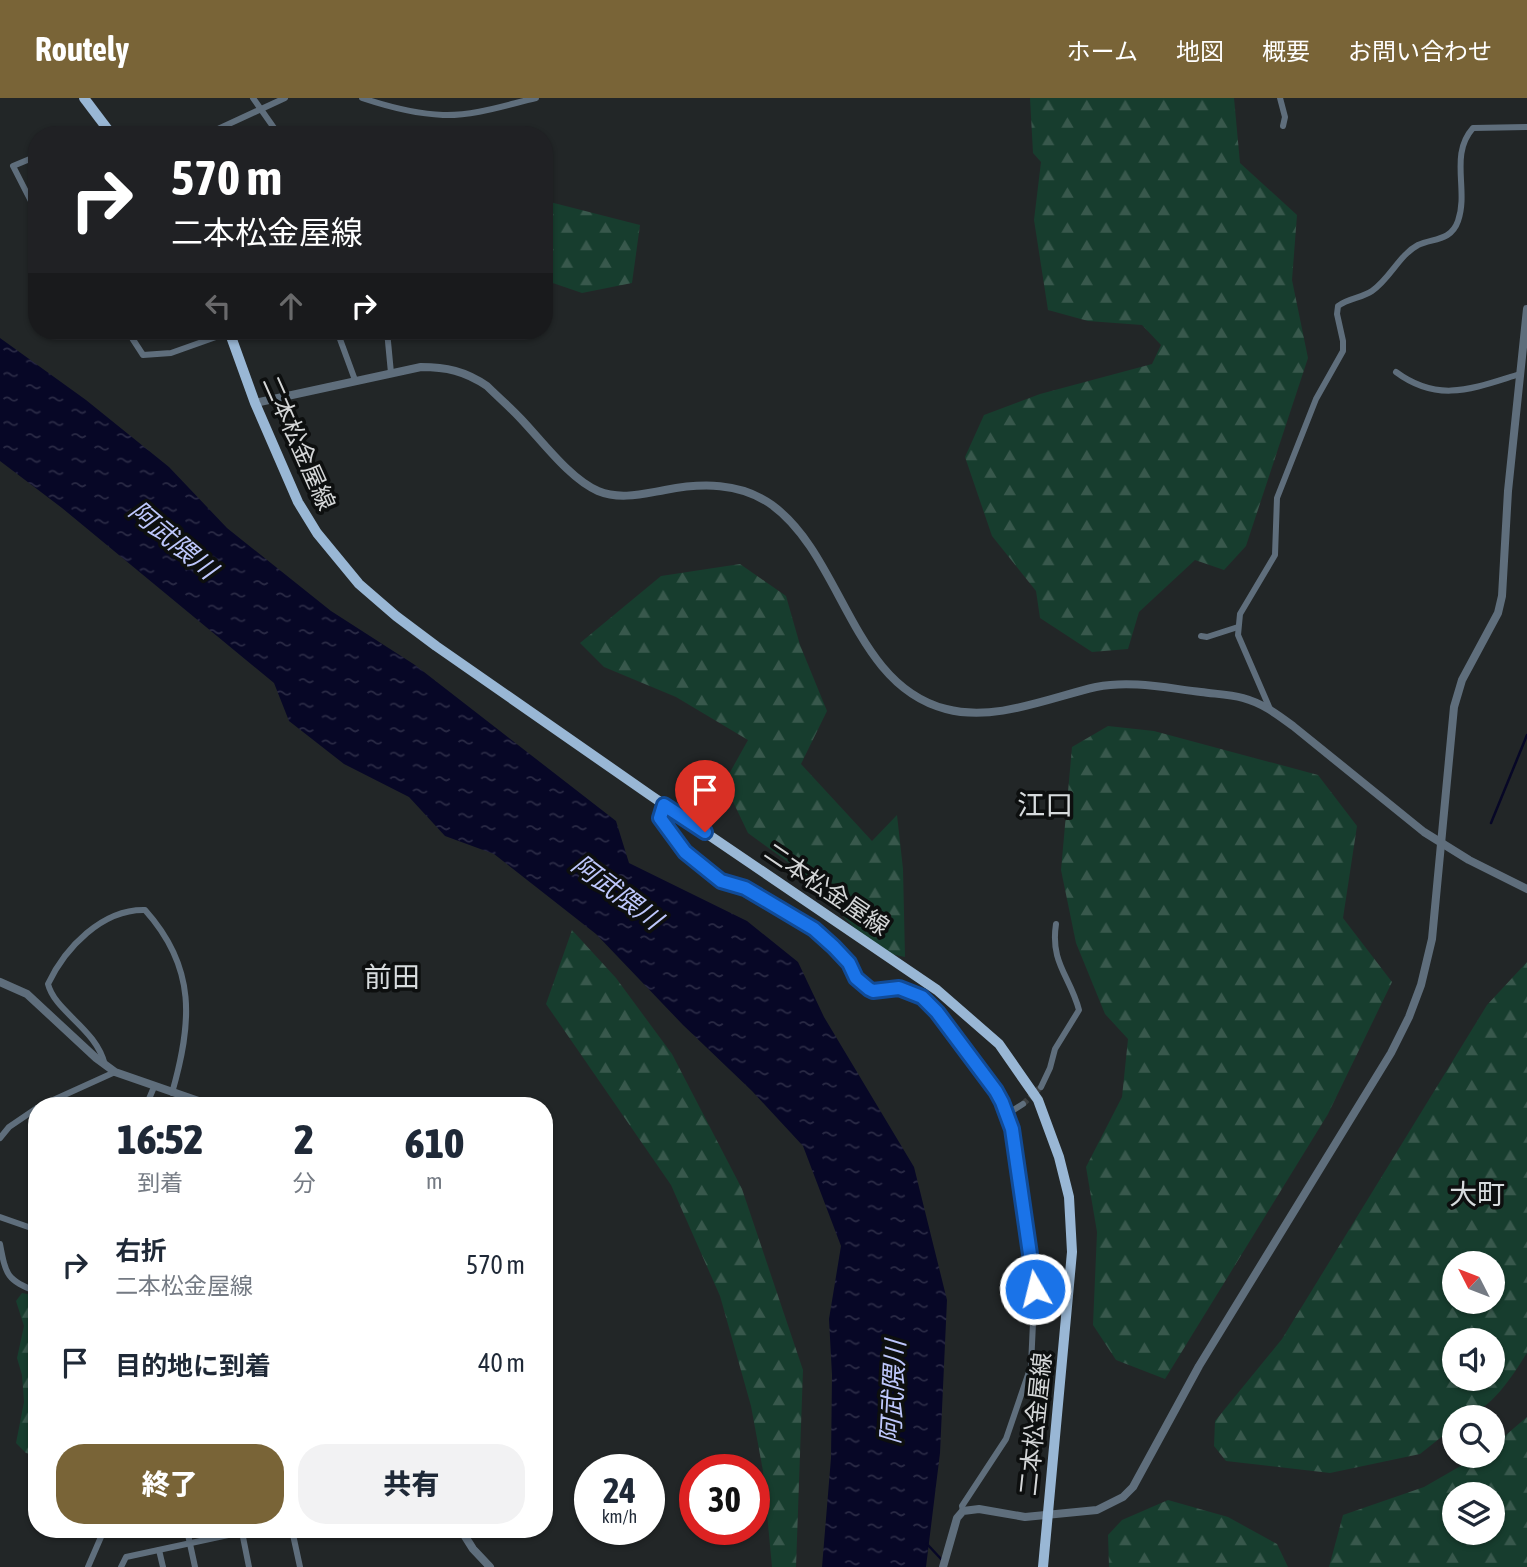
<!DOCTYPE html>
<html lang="ja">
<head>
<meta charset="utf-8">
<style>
	:root { --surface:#fff; --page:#f2f2f3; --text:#1f2937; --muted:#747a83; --accent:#796437 }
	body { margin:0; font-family:"Asap Condensed","Noto Sans JP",sans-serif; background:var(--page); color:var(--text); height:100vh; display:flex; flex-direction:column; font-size:26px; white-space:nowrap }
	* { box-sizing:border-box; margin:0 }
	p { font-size:23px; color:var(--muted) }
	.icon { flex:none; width:38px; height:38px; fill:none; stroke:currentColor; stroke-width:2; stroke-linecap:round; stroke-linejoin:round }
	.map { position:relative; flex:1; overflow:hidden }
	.side { position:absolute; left:28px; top:999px; width:525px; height:441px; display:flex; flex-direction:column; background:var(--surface); border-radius:28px; box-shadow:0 2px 5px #0004 }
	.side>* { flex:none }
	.top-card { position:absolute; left:28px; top:28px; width:525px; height:214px; border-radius:28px; box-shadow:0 2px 5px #0004; background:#202124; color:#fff; overflow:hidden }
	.needle { width:46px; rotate:312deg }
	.buttons { position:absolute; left:1442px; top:1153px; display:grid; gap:14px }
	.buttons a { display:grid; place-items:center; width:63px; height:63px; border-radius:50%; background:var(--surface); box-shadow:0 2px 5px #0004; font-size:35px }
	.speed { position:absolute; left:574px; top:1356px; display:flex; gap:14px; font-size:35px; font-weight:700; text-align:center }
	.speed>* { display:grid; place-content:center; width:91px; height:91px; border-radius:50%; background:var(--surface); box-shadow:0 2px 5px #0004; line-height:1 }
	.speed small { font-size:18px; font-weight:400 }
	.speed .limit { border:10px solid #d22; background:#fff; color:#111 }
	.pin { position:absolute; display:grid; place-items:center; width:60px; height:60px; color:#fff; margin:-72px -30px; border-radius:50% 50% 50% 0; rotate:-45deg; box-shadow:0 0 7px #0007 }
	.pin .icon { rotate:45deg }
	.me { position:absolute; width:77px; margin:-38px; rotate:352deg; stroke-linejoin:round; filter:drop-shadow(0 0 5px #0008) }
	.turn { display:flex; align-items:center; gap:24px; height:147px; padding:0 28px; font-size:32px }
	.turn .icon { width:91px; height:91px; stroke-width:2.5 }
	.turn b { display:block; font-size:49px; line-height:60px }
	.lanes { display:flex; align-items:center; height:66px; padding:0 28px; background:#0003; justify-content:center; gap:35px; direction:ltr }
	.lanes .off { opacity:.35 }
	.eta { display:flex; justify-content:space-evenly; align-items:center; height:119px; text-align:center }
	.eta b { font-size:42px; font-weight:800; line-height:49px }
	.button { display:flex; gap:14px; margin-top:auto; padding:14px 28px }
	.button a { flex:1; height:80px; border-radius:28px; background:var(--accent); color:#fff; font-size:28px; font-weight:800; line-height:80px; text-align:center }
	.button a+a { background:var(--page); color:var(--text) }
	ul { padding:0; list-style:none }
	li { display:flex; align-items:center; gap:21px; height:98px; padding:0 28px }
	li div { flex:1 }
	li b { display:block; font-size:26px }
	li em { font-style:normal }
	header { display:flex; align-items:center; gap:42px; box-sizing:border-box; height:98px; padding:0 35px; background:var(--accent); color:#fff }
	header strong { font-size:33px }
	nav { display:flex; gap:38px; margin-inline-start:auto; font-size:24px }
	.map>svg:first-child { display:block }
</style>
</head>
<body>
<header>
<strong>Routely</strong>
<nav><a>ホーム</a><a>地図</a><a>概要</a><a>お問い合わせ</a></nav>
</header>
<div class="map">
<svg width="1527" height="1469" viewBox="0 0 1527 1469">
	<defs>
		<pattern id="forest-firs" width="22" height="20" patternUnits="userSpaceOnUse" patternTransform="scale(1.75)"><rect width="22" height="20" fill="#173d2e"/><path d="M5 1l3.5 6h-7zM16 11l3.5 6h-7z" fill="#38584c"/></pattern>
		<pattern id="water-ripples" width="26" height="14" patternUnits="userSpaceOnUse" patternTransform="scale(1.75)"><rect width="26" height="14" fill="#070726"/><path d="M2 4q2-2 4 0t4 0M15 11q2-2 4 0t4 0" fill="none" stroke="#2a2a45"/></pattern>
	</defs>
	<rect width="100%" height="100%" fill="#222627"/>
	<g fill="url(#forest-firs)" fill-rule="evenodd">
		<path d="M1030 0H1234L1240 65 1297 117 1292 182 1308 260 1246 448 1224 472 1195 462 1139 514 1128 551 1092 554 1040 520 1036 493 992 438 965 359 984 317 1040 296 1152 266 1161 247 1142 227 1088 223 1048 212 1034 122 1041 64 1033 55Z"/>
		<path d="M546 103 640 127 632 185 582 195 544 182Z"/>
		<path d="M740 466 786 498 800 547 827 613 801 666 872 743 897 717 903 771 905 859 877 853 796 770 748 735 724 685 748 642 676 599 604 569 580 545 661 478Z"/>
		<path d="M1108 628 1154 633 1318 677 1357 728 1343 820 1392 884 1328 1016 1165 1281 1116 1262 1093 1227 1097 1134 1086 1069 1122 999 1128 941 1105 916 1076 845 1061 772 1072 649Z"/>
		<path d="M572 832 616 880 672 956 742 1091 803 1272 796 1469H772L763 1373 751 1308 720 1198 671 1087 546 906Z"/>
		<path d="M1527 864V1255C1511 1280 1487 1320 1454 1320V1329L1420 1356 1330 1375 1226 1363 1214 1348 1215 1323 1282 1241 1487 907ZM1454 1166H1493V1204H1454ZM1493 1242V1281H1454V1242Z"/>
		<path d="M22 1195 37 1198V1358L26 1355 16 1345 24 1304 22 1277 17 1260 24 1228 16 1203Z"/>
		<path d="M1527 1319V1469H1329L1343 1417 1424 1389 1478 1358H1493V1348ZM1493 1396V1435H1454V1396Z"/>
		<path d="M1168 1402 1228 1419 1277 1446 1288 1469H1109L1108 1437 1122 1422Z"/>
	</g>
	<path fill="url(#water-ripples)" d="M0 240 86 302 169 369 227 430 331 513 415 567 616 723 629 765 747 823 798 864 824 919 914 1069 947 1202 940 1355 926 1469H822L831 1360 832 1277 829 1221 841 1148 803 1048 752 993 683 927 596 836 494 756 445 738 409 699 344 666 289 623 274 585 62 410 0 363Z"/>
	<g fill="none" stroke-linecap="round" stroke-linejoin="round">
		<g stroke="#070726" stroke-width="2.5">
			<path d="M1491 725 1527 637"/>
			<path d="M927 1446 942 1462"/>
		</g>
		<path stroke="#3d4041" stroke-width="6" stroke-dasharray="6 3" stroke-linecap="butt" d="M1023 1006 1041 989"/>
		<g stroke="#5f6e7c" stroke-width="6">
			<path d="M253 0 279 37"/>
			<path d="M362 0C389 9 415 16 443 17 474 18 506 7 536 0"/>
			<path d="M1280 0 1285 19 1283 28"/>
			<path d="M88 37 106 30"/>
			<path d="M205 37 285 0"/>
			<path d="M37 58 13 68 37 115"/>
			<path d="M120 233 132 240 143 257 171 255 230 234"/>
			<path d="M337 233 355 282"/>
			<path d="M387 233 391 275"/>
			<path d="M1396 274C1439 306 1474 290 1520 276"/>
			<path d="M1201 538 1207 539 1238 529"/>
			<path d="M1270 611 1238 537 1240 516 1275 457 1277 400 1316 301 1343 253V243L1337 216 1338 208C1348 200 1362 200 1372 193 1390 181 1399 157 1418 147 1434 140 1451 143 1458 123 1469 92 1449 57 1473 30L1527 29"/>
			<path d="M664 707 660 720 685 754 721 783 745 790 814 831 834 849 849 865 856 880 869 891 873 893 899 890 922 899 937 914 1002 1004 1012 1031 1035 1181 1031 1268 1006 1341 962 1408 963 1413"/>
			<path d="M105 967C96 930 55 914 48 886 65 850 102 811 145 812 197 870 192 925 172 995"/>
			<path d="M1041 989 1050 970 1055 951 1079 912C1070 878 1050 865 1056 826"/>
			<path d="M40 1008 115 974"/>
			<path d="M146 1008 154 989"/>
			<path d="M1007 1016 1023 1006"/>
			<path d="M0 1040 9 1029 37 1010"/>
			<path d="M0 1119 37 1132"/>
			<path d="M0 1146C6 1178 7 1182 37 1194"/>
			<path d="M187 1432 195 1469"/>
			<path d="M292 1432 300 1469"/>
			<path d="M159 1452 163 1469"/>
			<path d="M88 1469 104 1432"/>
			<path d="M121 1469 126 1459 242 1434"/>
			<path d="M249 1469 242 1434 252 1432"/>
		</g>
		<g stroke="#5f6e7c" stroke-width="8">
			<path d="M255 305 421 269C446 269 465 273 487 288 498 299 510 309 521 321 542 343 570 381 598 393 620 402 642 396 665 392 701 385 740 384 772 407 843 459 852 587 946 611 995 624 1048 600 1096 589 1131 582 1166 590 1201 594 1214 596 1229 596 1243 600 1262 605 1277 616 1293 628L1424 734 1469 762 1527 791"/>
			<path d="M0 884 27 896 96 960 115 974 213 1008"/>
			<path d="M461 1432 473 1451 490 1469"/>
			<path d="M943 1469 957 1420 963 1413 979 1411 1025 1419 1097 1412 1123 1399 1133 1389 1199 1268 1391 955 1409 919 1421 887 1432 841 1454 609 1462 582 1498 515 1502 498 1508 393 1527 211"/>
		</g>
		<g stroke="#99b7d5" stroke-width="10">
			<path d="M84 0 112 37"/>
			<path d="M229 233 255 305 298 404 317 435 359 486 396 518 436 548 650 697 937 892 999 946 1038 1002 1059 1059 1069 1099 1072 1154 1043 1469"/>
		</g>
	</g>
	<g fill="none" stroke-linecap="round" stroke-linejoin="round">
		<g stroke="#114b97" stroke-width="18">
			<path id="route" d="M705 734 664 707 660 720 685 754 721 783 745 790 814 831 834 849 849 865 856 880 869 891 873 893 899 890 922 899 937 914 996 993 1002 1004 1012 1031 1035 1191"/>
		</g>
		<use href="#route" stroke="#1a73e8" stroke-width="12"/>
	</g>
	<g text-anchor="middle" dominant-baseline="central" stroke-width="7" stroke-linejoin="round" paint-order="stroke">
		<g font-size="24" fill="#d4d6d7" stroke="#0d0f0f">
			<text transform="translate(299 345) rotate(66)">二本松金屋線</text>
			<text transform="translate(827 791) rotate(34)">二本松金屋線</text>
			<text transform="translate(1035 1326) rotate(-84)">二本松金屋線</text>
		</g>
		<g font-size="26" font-style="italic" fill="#bec7fc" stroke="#0d0f0f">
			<text transform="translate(173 442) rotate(40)">阿武隈川</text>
			<text transform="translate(617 794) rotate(37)">阿武隈川</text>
			<text transform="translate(893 1294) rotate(-87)">阿武隈川</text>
		</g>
		<g font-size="28" fill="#d7dbdd" stroke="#0d0f0f">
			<text x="1045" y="707">江口</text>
			<text x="392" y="879">前田</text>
			<text x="1477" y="1096">大町</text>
		</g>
	</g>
</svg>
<div class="buttons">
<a><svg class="needle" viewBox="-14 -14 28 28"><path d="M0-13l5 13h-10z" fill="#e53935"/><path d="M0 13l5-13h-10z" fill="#747a83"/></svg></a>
<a><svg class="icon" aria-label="sound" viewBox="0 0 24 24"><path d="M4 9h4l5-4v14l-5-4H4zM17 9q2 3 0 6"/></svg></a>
<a><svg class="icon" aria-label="search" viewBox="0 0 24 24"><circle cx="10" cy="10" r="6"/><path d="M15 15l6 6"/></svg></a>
<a><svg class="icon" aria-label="layers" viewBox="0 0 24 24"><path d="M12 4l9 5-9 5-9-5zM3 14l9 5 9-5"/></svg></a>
</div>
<div class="speed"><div>24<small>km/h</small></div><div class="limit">30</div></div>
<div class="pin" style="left:705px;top:734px;background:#d93025"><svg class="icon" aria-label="arrive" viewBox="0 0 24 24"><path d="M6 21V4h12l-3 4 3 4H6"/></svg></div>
<svg class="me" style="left:1035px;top:1191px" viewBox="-20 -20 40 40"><circle r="17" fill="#1a73e8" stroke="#fff" stroke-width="3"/><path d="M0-11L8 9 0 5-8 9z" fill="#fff"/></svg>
<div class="top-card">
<div class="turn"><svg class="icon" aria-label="right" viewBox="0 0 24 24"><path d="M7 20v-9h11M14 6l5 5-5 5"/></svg><div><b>570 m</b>二本松金屋線</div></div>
<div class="lanes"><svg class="icon off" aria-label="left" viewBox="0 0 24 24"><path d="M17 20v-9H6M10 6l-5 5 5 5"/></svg><svg class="icon off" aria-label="ahead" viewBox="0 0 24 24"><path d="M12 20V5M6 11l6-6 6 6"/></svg><svg class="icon" aria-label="right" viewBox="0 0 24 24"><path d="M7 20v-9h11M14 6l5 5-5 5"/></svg></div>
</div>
<section class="side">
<div class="eta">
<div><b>16:52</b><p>到着</p></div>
<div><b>2</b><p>分</p></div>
<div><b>610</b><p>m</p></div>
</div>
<ul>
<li><svg class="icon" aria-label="right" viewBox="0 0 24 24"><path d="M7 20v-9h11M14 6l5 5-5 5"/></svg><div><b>右折</b><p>二本松金屋線</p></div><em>570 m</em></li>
<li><svg class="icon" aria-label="arrive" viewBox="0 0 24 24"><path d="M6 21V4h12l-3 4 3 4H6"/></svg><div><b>目的地に到着</b></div><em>40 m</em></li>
</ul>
<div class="button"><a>終了</a><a>共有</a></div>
</section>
</div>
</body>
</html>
